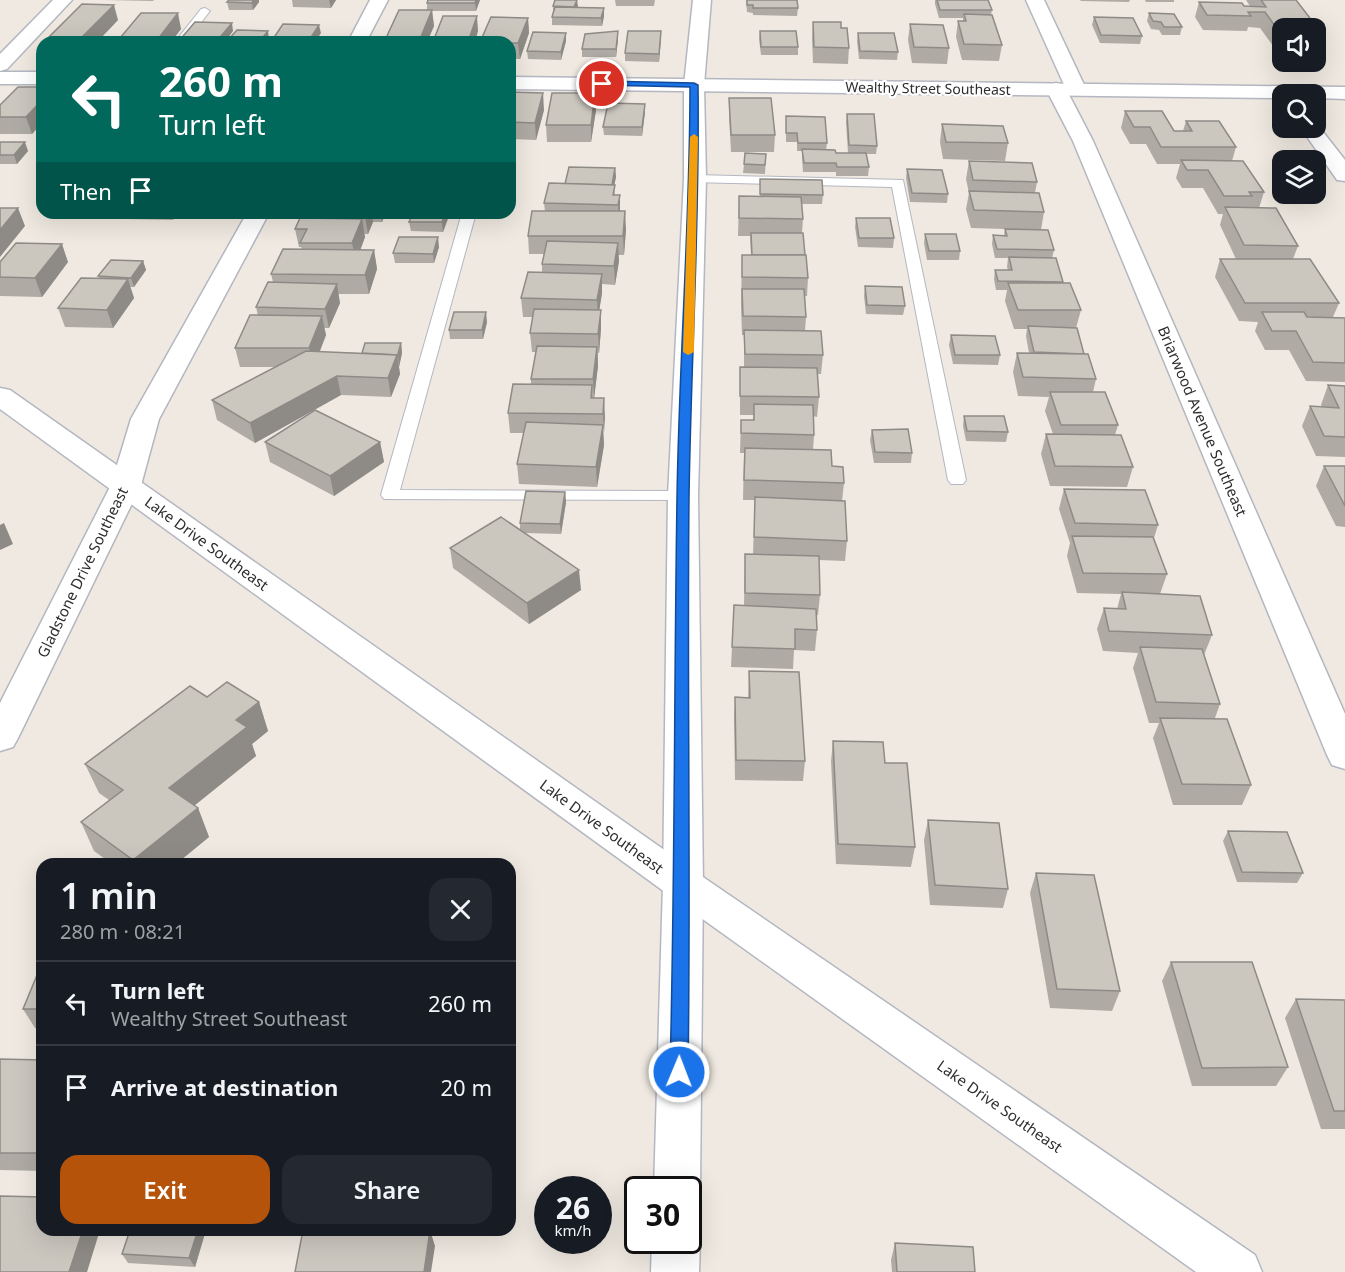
<!DOCTYPE html>
<html lang="en">
<head>
<meta charset="utf-8">
<style>
	:root { --surface:#171b24; --page:#242831; --text:#f1f3f6; --muted:#9ea1a6; --line:#363941; --accent:#b45309 }
	body { margin:0; font-family:"Noto Sans",sans-serif; background:var(--page); color:var(--text); height:100vh; display:flex; flex-direction:column; font-size:22px; white-space:nowrap }
	* { box-sizing:border-box; margin:0 }
	p { font-size:20px; color:var(--muted) }
	.icon { flex:none; width:33px; height:33px; fill:none; stroke:currentColor; stroke-width:2; stroke-linecap:round; stroke-linejoin:round }
	.map { position:relative; flex:1; overflow:hidden }
	.side { position:absolute; left:36px; top:858px; width:480px; height:378px; display:flex; flex-direction:column; background:var(--surface); border-radius:18px; box-shadow:0 6px 24px #0002 }
	.side>* { flex:none }
	.top-card { position:absolute; left:36px; top:36px; width:480px; height:183px; border-radius:18px; box-shadow:0 6px 24px #0002; background:#00695c; color:#fff; overflow:hidden }
	.controls { position:absolute; left:1272px; top:18px; display:grid; gap:12px }
	.controls a { display:grid; place-items:center; width:54px; height:54px; border-radius:12px; background:var(--surface); box-shadow:0 6px 24px #0002; font-size:30px }
	.speed { position:absolute; left:534px; top:1176px; display:flex; gap:12px; font-size:30px; font-weight:700; text-align:center }
	.speed>* { display:grid; place-content:center; width:78px; height:78px; border-radius:50%; background:var(--surface); box-shadow:0 6px 24px #0002; line-height:1 }
	.speed small { font-size:15px; font-weight:400 }
	.speed .limit { border:3px solid #111; border-radius:9px; background:#fff; color:#111 }
	.pin { position:absolute; display:grid; place-items:center; width:51px; height:51px; color:#fff; margin:-26px; border:3px solid #fff; border-radius:50%; box-shadow:0 2px 6px #0007 }
	.me { position:absolute; width:66px; margin:-33px; rotate:1deg; stroke-linejoin:round; filter:drop-shadow(0 0 4px #0008) }
	.turn { display:flex; align-items:center; gap:21px; height:126px; padding:0 24px; font-size:27px }
	.turn .icon { width:78px; height:78px; stroke-width:2.5 }
	.turn b { display:block; font-size:42px; line-height:51px }
	.then { display:flex; align-items:center; height:57px; padding:0 24px; background:#0003; gap:12px; font-size:22px }
	.round { display:grid; place-items:center; flex:none; width:63px; height:63px; border-radius:18px; background:var(--page) }
	.headline { display:flex; align-items:center; justify-content:space-between; height:102px; padding:0 24px }
	h1 { font-size:36px; font-weight:600; line-height:45px }
	.action { display:flex; gap:12px; margin-top:auto; padding:12px 24px }
	.action a { flex:1; height:69px; border-radius:18px; background:var(--accent); color:#fff; font-size:24px; font-weight:600; line-height:69px; text-align:center }
	.action a+a { background:var(--page); color:var(--text) }
	ul { padding:0; list-style:none }
	li { display:flex; align-items:center; gap:18px; height:84px; padding:0 24px; border-top:2px solid var(--line) }
	li div { flex:1 }
	li b { display:block; font-size:22px }
	li em { font-style:normal }
	.map>svg:first-child { display:block }
</style>
</head>
<body>
<div class="map">
<svg width="1345" height="1272" viewBox="0 0 1345 1272">
	<rect width="100%" height="100%" fill="#efe9e1"/>
	<g fill="none" stroke-linecap="round" stroke-linejoin="round">
		<g stroke="#b4b7c1" stroke-width="2">
			<g id="lane">
				<path d="M205 8 210 11 186 42H175L201 9Z"/>
				<path d="M695 175 903 180 966 480 963 484H951L948 480 892 187 690 182 689 179Z"/>
				<path d="M462 213H476L400 490 683 491 689 492 692 496 689 500 384 499 381 495Z"/>
			</g>
		</g>
		<g stroke="#b4b7c1" stroke-width="3">
			<g id="street">
				<path d="M53 0H72L7 69 0 71V54Z"/>
				<path d="M370 0H388L366 42H348Z"/>
				<path d="M693 0H711L704 85 706 179 698 496 703 884 700 1190 694 1206 688 1208V1190H654L663 884 668 496 684 179V85Z"/>
				<path d="M1026 0H1044L1086 89 1083 93H1069L1066 89Z"/>
				<path d="M1056 83 1063 85 1066 89 1093 141 1345 714V769L1332 765 1327 755 1073 141 1046 89 1049 85Z"/>
				<path d="M1316 123 1345 160V181L1337 180 1301 128H1316Z"/>
				<path d="M247 213H269L159 419 141 485 18 738 13 747 0 751V703L111 485 131 419Z"/>
				<path d="M688 1221 693 1223 700 1240 699 1272H651L652 1240H688Z"/>
			</g>
		</g>
		<g stroke="#b4b7c1" stroke-width="3">
			<g id="secondary">
				<rect x="0" y="72" width="42" height="12"/>
				<path d="M510 77 1345 87V99L1316 98V94H1282V98L510 89Z"/>
				<path d="M0 388 10 390 697 873 1255 1255 1262 1272H1196L669 895 0 409Z"/>
			</g>
		</g>
		<use href="#lane" fill="#fff" fill-rule="evenodd"/>
		<use href="#street" fill="#fff" fill-rule="evenodd"/>
		<use href="#secondary" fill="#fff" fill-rule="evenodd"/>
	</g>
	<g fill="#afaba4">
		<path d="M105 0H154L153 1Z"/>
		<path d="M229 0H259V2L253 10H229L227 2Z"/>
		<path d="M292 0H336L331 8 293 7Z"/>
		<path d="M480 0 476 11H432L434 26 427 42H386V38L427 10V3Z"/>
		<path d="M615 0H655L654 6H616Z"/>
		<path d="M746 0H797L798 8 797 16 753 15V13L747 12Z"/>
		<path d="M935 0H988L992 10 991 15 1002 45 999 61 962 60 956 37 958 21H963V18H939L935 4Z"/>
		<path d="M1080 0H1130L1129 2 1081 1Z"/>
		<path d="M1145 0H1174V2H1146Z"/>
		<path d="M1246 0H1296L1320 31 1316 44V28H1282V46H1273L1260 28 1248 27 1247 31 1203 30 1195 17 1199 2 1250 6Z"/>
		<path d="M553 6H578L577 8 604 16 602 26 552 25V17L553 11Z"/>
		<path d="M1149 13 1182 27 1180 35H1162L1159 30 1151 29 1147 21Z"/>
		<path d="M1094 17 1142 36 1140 44 1100 43 1092 25Z"/>
		<path d="M528 18 529 33 520 59H510V42Z"/>
		<path d="M118 20 97 42H50L49 37Z"/>
		<path d="M813 22 841 28 849 48 848 64 813 63 812 38Z"/>
		<path d="M910 24 949 48 947 64 912 63 908 40Z"/>
		<path d="M181 29 171 42H121L120 38Z"/>
		<path d="M618 31V39L616 57H582V49Z"/>
		<path d="M661 31 659 62 625 61V53Z"/>
		<path d="M760 31 798 47V55H761L759 39Z"/>
		<path d="M858 33 898 52 897 60 859 59 857 41Z"/>
		<path d="M566 41 561 60 528 59 527 51Z"/>
		<path d="M42 87V133L40 125 32 134H0V105Z"/>
		<path d="M510 92 544 110 536 140 510 139Z"/>
		<path d="M595 93 596 110 591 142H547L546 125Z"/>
		<path d="M729 98 775 135 774 152H731L729 115Z"/>
		<path d="M1125 111 1174 131H1183L1186 121 1236 147 1232 161 1264 192 1259 208 1298 246 1293 259 1339 303 1333 317 1345 318V382L1306 381 1289 350H1265L1255 331 1258 322 1239 321 1215 277 1220 259H1236L1220 225 1223 214H1218L1203 188H1182L1176 178 1180 164H1157L1146 144H1130L1121 128Z"/>
		<path d="M645 112 642 136 604 135 603 127Z"/>
		<path d="M847 114 877 146 876 154H866L869 167 868 176H836V172H803L802 158V151H797V142H786V116L827 143 826 150 836 153H848L846 122Z"/>
		<path d="M942 124 1008 143 1005 161 943 159 940 142Z"/>
		<path d="M0 142 28 151 17 164H0Z"/>
		<path d="M766 154 765 174 743 173 744 164Z"/>
		<path d="M969 161 1037 182 1035 193 1044 212 1041 230 1054 250 1052 258 1063 283 1081 310 1076 328 1084 354 1096 379 1093 392 1118 425 1115 435 1133 467 1127 487 1050 486 1041 454 1046 434H1053L1045 411 1049 397 1018 396 1013 372 1017 353H1029L1026 336 1027 329H1014L1005 301 1007 290H996L994 279 995 270H1008L1007 267 1008 258H995L992 244 993 235H1004L1005 229 971 228 966 209 969 193 966 179Z"/>
		<path d="M615 168 616 177 614 185 615 195 626 229 624 255H618L619 261 615 285 602 284V293L599 310H601V329L599 353H598V366L594 398 605 417 603 433 604 445 597 487 519 484 517 464 524 433H510L508 413 531 384V379L536 352H532L530 333 533 317H523L521 298 542 273V264L544 254H529L528 236 545 211 544 203 565 184Z"/>
		<path d="M907 169 948 194 947 203 910 202 906 178Z"/>
		<path d="M760 179 823 195 822 204H802L803 219 802 233 808 278 807 296H805L806 317 805 331 823 355 821 374H817L819 397 817 417 813 416 814 435 813 450 832 466 844 483 842 501 847 541 845 561 819 560 820 595 818 615H816L817 630 815 651 794 650 793 669 731 667 734 605H744L745 554H753L755 500H743L744 453H740L741 420H753V415H740V367H744V335H742L741 307 742 255H751L750 236H738L739 196 760 197Z"/>
		<path d="M122 213H177L173 220 124 219Z"/>
		<path d="M310 213H386L382 222H373L368 234H364L365 237 360 250H374L377 269 369 294H338L340 303 329 328H324L326 335 319 352 362 353 401 343 402 353 399 367 400 374 391 397 341 395 255 443 217 420 212 400 276 367H240L235 348 258 316 256 307 273 282 271 274 302 249 301 247H299L295 229 310 218 309 215Z"/>
		<path d="M450 213 443 232 411 231 409 222Z"/>
		<path d="M856 218 894 238 893 248 858 247 855 227Z"/>
		<path d="M925 234 960 251 959 260H927L924 243Z"/>
		<path d="M439 247 434 263H395L393 253Z"/>
		<path d="M143 261 146 270 134 287H130L134 298 113 328 65 327 58 308 99 278 98 276Z"/>
		<path d="M0 262H68L42 297 0 296Z"/>
		<path d="M865 286 905 306 903 315 866 314 864 296Z"/>
		<path d="M487 322 483 339H450L449 330Z"/>
		<path d="M951 335 1000 355 998 365 953 364 949 345Z"/>
		<path d="M1328 385 1345 386V457L1316 456 1302 426 1310 406 1322 407 1321 405Z"/>
		<path d="M964 416 1008 432 1006 442 966 441 963 426Z"/>
		<path d="M872 430 912 453 911 463H874L870 440Z"/>
		<path d="M265 442H380L384 462 334 496 270 462Z"/>
		<path d="M1324 466H1345V527L1336 526 1316 486Z"/>
		<path d="M1064 489 1158 525 1154 538 1167 574 1160 594 1212 635 1204 655 1220 704 1215 718 1251 785 1242 805H1173L1153 738 1159 723H1149L1133 668 1138 653 1103 651 1097 629 1104 608 1117 609 1121 594 1077 593 1067 556 1070 543 1059 509Z"/>
		<path d="M565 492 566 502 561 534 525 533 581 590 529 624 453 568 450 548 520 530V523Z"/>
		<path d="M749 671 805 761 803 781 735 780 734 718 735 697 748 698Z"/>
		<path d="M207 697 259 702 268 731 252 744 256 756 194 806 198 808 209 837 176 864H112L94 851 81 822 109 800 99 793 85 764Z"/>
		<path d="M833 741 915 847 911 867 836 864 831 761Z"/>
		<path d="M928 820 1008 889 1003 908 930 905 924 840Z"/>
		<path d="M1228 831 1303 873 1297 883 1237 882 1223 841Z"/>
		<path d="M1036 873 1120 991 1112 1011 1050 1008 1030 893Z"/>
		<path d="M1171 962 1288 1067 1276 1086H1192L1162 981Z"/>
		<path d="M42 963V1028H35L23 1009Z"/>
		<path d="M1296 999 1345 1000V1129H1321L1285 1018Z"/>
		<path d="M0 1059 42 1060V1171L0 1170Z"/>
		<path d="M206 1230 195 1267 128 1263 122 1254Z"/>
		<path d="M895 1243 975 1272H892L891 1260Z"/>
	</g>
	<g fill="#8e8b86">
		<path d="M253 0H259V2L253 10 252 3Z"/>
		<path d="M329 0H336L331 8Z"/>
		<path d="M476 0H480L476 11 475 3Z"/>
		<path d="M577 0 578 6 575 14 574 7Z"/>
		<path d="M114 5 118 20 97 42H83L82 37Z"/>
		<path d="M604 8V16L602 26 601 18Z"/>
		<path d="M432 10 434 26 427 42H421L420 39Z"/>
		<path d="M178 13 181 29 171 42H159L158 39Z"/>
		<path d="M477 16 478 31 475 42H468Z"/>
		<path d="M528 18 529 33 520 59 518 43Z"/>
		<path d="M232 23 233 31 225 42H216Z"/>
		<path d="M319 25 321 33 315 42H308Z"/>
		<path d="M268 31 269 39 267 42H259Z"/>
		<path d="M618 31V39L616 57V49Z"/>
		<path d="M661 31V39L659 62V54Z"/>
		<path d="M566 33V41L561 60V52Z"/>
		<path d="M543 93 544 110 536 140 535 123Z"/>
		<path d="M595 93 596 110 591 142V125Z"/>
		<path d="M42 100V120H38L40 125 32 134 26 117Z"/>
		<path d="M645 104V112L642 136V127Z"/>
		<path d="M25 142 28 151 17 164 14 155Z"/>
		<path d="M615 168 616 177 612 196V187Z"/>
		<path d="M620 195V213L619 223 618 205Z"/>
		<path d="M18 208 25 226 0 257V230Z"/>
		<path d="M625 211 626 229 624 255 623 236Z"/>
		<path d="M171 213H177L173 220Z"/>
		<path d="M366 213H372L373 222 368 234 365 216Z"/>
		<path d="M381 213H386L382 222Z"/>
		<path d="M446 213H450L443 232 442 222Z"/>
		<path d="M362 219 365 237 356 262 352 243Z"/>
		<path d="M438 237 439 247 434 263 433 254Z"/>
		<path d="M618 243 619 261 615 285 614 266Z"/>
		<path d="M62 244 68 262 42 297 35 278Z"/>
		<path d="M374 250 377 269 369 294 365 275Z"/>
		<path d="M143 261 146 270 134 287 131 278Z"/>
		<path d="M602 274V293L598 319 597 300Z"/>
		<path d="M128 279 134 298 113 328 107 310Z"/>
		<path d="M337 284 340 303 329 328 325 309Z"/>
		<path d="M601 310V329L599 353 598 334Z"/>
		<path d="M486 312 487 322 483 339 482 330Z"/>
		<path d="M322 316 326 335 314 367 309 348Z"/>
		<path d="M401 343 402 353 399 367 398 357Z"/>
		<path d="M597 347 598 366 594 399 593 379Z"/>
		<path d="M397 355 400 374 391 397 388 378Z"/>
		<path d="M337 376 341 395 255 443 250 423Z"/>
		<path d="M604 398 605 417 604 433 603 414Z"/>
		<path d="M603 425 604 445 597 487 596 467Z"/>
		<path d="M380 442 384 462 334 496 330 476Z"/>
		<path d="M565 492 566 502 561 534 560 524Z"/>
		<path d="M4 523 13 544 0 550V525Z"/>
		<path d="M579 570 581 590 529 624 527 603Z"/>
		<path d="M259 702 268 731 252 744 256 756 180 817 169 788 236 720Z"/>
		<path d="M198 808 209 837 176 864H134L133 860Z"/>
		<path d="M83 1230H100L87 1272H69Z"/>
		<path d="M198 1230H206L195 1267 189 1258Z"/>
		<path d="M430 1230 435 1246 431 1272H424Z"/>
	</g>
	<g fill="#cbc7bf" stroke="#8e8b86" stroke-width="1.5">
		<path d="M229 0H253L252 3 227 2Z"/>
		<path d="M428 0H476L475 3H427Z"/>
		<path d="M555 0H577L574 7 553 6Z"/>
		<path d="M747 0H797L798 8H753V5H747Z"/>
		<path d="M937 0H988L992 10H940Z"/>
		<path d="M1261 0H1296L1320 31H1316V28H1282V30H1278L1265 12H1248L1251 16 1207 15 1199 2 1242 3 1244 6 1266 7Z"/>
		<path d="M82 4 114 5 82 37H49Z"/>
		<path d="M555 7 604 8 601 18 552 17Z"/>
		<path d="M399 10H432L420 39 386 38Z"/>
		<path d="M141 13H178L158 39 120 38Z"/>
		<path d="M1149 13 1174 14 1182 27H1164L1161 22 1153 21Z"/>
		<path d="M964 14 992 15 1002 45 964 44 958 21H966Z"/>
		<path d="M443 16H477L468 42H433Z"/>
		<path d="M491 17 528 18 518 43H510V42H480Z"/>
		<path d="M1094 17 1133 18 1142 36 1101 35Z"/>
		<path d="M195 22 232 23 216 42H178Z"/>
		<path d="M813 22H841V28H847L849 48 814 47Z"/>
		<path d="M283 24 319 25 308 42H271Z"/>
		<path d="M910 24 943 25 949 48 914 47Z"/>
		<path d="M237 30 268 31 259 42H226Z"/>
		<path d="M618 31 616 49H582L585 34Z"/>
		<path d="M628 31H661L659 54 625 53Z"/>
		<path d="M760 31H796L798 47H761Z"/>
		<path d="M533 32 566 33 561 52 527 51Z"/>
		<path d="M858 33H894L898 52 860 51Z"/>
		<path d="M18 87H42V100L26 117H0V105Z"/>
		<path d="M510 92 543 93 535 123 510 122Z"/>
		<path d="M552 93H595L591 125H546Z"/>
		<path d="M729 98H771L775 135H731Z"/>
		<path d="M608 103 645 104 642 127H603Z"/>
		<path d="M1125 111H1162L1174 131H1192L1186 121H1219L1236 147H1161L1150 127H1134Z"/>
		<path d="M847 114H874L877 146 849 145Z"/>
		<path d="M786 116 825 117 827 143H798L797 133H786Z"/>
		<path d="M942 124 1003 126 1008 143 946 142Z"/>
		<path d="M0 142H25L14 155H0Z"/>
		<path d="M802 149 835 150 836 153H866L869 167H837L836 163H804Z"/>
		<path d="M745 153 766 154 765 165 744 164Z"/>
		<path d="M1181 160 1243 161 1264 192H1249L1252 196H1224L1208 170H1187Z"/>
		<path d="M969 161 1032 163 1037 182 973 180Z"/>
		<path d="M569 167 615 168 612 185 565 184Z"/>
		<path d="M907 169 942 170 948 194 912 193Z"/>
		<path d="M760 179 822 180 823 195 760 194Z"/>
		<path d="M549 183 615 185 613 195H620L618 205 544 203Z"/>
		<path d="M969 191 1039 193 1044 212 974 210Z"/>
		<path d="M739 196 801 197 803 219 739 218Z"/>
		<path d="M1225 207 1276 208 1298 246 1244 245Z"/>
		<path d="M0 208H18L0 230Z"/>
		<path d="M532 211H625L623 236H528Z"/>
		<path d="M310 213H366L365 216 309 215Z"/>
		<path d="M413 213H446L442 222H409Z"/>
		<path d="M300 218 362 219 352 243H300L307 229H295Z"/>
		<path d="M856 218H890L894 238H859Z"/>
		<path d="M1005 229 1048 230 1054 250 997 249 993 235 1007 236Z"/>
		<path d="M751 233H803L805 255H752Z"/>
		<path d="M925 234H956L960 251H929Z"/>
		<path d="M399 237H438L433 254 393 253Z"/>
		<path d="M547 241 618 243 614 266 542 264Z"/>
		<path d="M16 243 62 244 35 278 0 277V262Z"/>
		<path d="M283 249 374 250 365 275 271 274Z"/>
		<path d="M742 255H806L808 278 742 277Z"/>
		<path d="M1009 257 1056 258 1063 282 998 281 995 270H1012Z"/>
		<path d="M1220 259H1310L1339 303H1245Z"/>
		<path d="M111 260 143 261 131 278 98 276Z"/>
		<path d="M528 272 602 274 597 300 521 298Z"/>
		<path d="M81 278 128 279 107 310 58 308Z"/>
		<path d="M268 282 337 284 325 309 256 307Z"/>
		<path d="M1008 283H1070L1081 310H1018Z"/>
		<path d="M865 286 902 287 905 306 867 305Z"/>
		<path d="M742 289H804L806 317 743 316Z"/>
		<path d="M534 309 601 310 598 334 530 333Z"/>
		<path d="M454 312H486L482 330H449Z"/>
		<path d="M1262 312H1304L1307 317 1345 318V363L1313 362 1296 331H1272Z"/>
		<path d="M250 315 322 316 309 348H235Z"/>
		<path d="M1028 326 1077 328 1084 354 1034 352Z"/>
		<path d="M744 330 821 331 823 355 745 354Z"/>
		<path d="M951 335 995 336 1000 355H955Z"/>
		<path d="M365 343H401L397 357V355L362 353Z"/>
		<path d="M537 346 597 347 593 379H531Z"/>
		<path d="M306 351 397 355 388 378 337 376 250 423 212 400Z"/>
		<path d="M1017 353 1088 354 1096 379 1023 377Z"/>
		<path d="M740 367 817 368 819 397 740 396Z"/>
		<path d="M513 384 592 385 591 398H604L603 414 508 413Z"/>
		<path d="M1328 385 1345 386V437L1324 436 1310 406 1339 408Z"/>
		<path d="M1050 392H1105L1118 425H1061Z"/>
		<path d="M754 404 813 405 814 435 741 433V420H754Z"/>
		<path d="M315 410 380 442 330 476 265 442Z"/>
		<path d="M964 416H1004L1008 432 967 431Z"/>
		<path d="M526 422 603 425 596 467 517 464Z"/>
		<path d="M908 429 912 453 875 452 872 430Z"/>
		<path d="M1046 434 1121 435 1133 467 1055 466Z"/>
		<path d="M745 448 831 450 832 466 843 467 844 483 744 480Z"/>
		<path d="M1324 466H1345V506Z"/>
		<path d="M1064 489 1145 490 1158 525 1075 523Z"/>
		<path d="M526 491 565 492 560 524 520 523Z"/>
		<path d="M755 497 845 501 847 541 754 537Z"/>
		<path d="M501 517 579 570 527 603 450 548Z"/>
		<path d="M1072 536 1153 537 1167 574 1083 573Z"/>
		<path d="M745 554 819 556 820 595 745 593Z"/>
		<path d="M1122 592 1200 596 1212 635 1109 631 1104 608 1126 609Z"/>
		<path d="M734 605 816 609 817 630 795 629V649L732 647Z"/>
		<path d="M1140 647 1202 649 1220 704 1156 702Z"/>
		<path d="M749 671 799 672 805 761 736 760 735 697 750 698Z"/>
		<path d="M227 682 259 702 236 720 247 727 169 788 198 808 133 860 81 822 123 790 85 764 190 686 207 697Z"/>
		<path d="M1160 718 1227 719 1251 785 1182 784Z"/>
		<path d="M833 741 883 742 885 763H907L915 847 838 844Z"/>
		<path d="M928 820 999 823 1008 889 935 885Z"/>
		<path d="M1228 831 1287 832 1303 873 1242 872Z"/>
		<path d="M1036 873 1094 875 1120 991 1057 989Z"/>
		<path d="M1171 962H1252L1288 1067 1202 1068Z"/>
		<path d="M42 963V1009H23Z"/>
		<path d="M1296 999 1345 1000V1111H1334Z"/>
		<path d="M0 1059 42 1060V1153H0Z"/>
		<path d="M0 1196 42 1197V1230H83L69 1272H0Z"/>
		<path d="M130 1230H198L189 1258 122 1254Z"/>
		<path d="M303 1230H430L424 1272H295Z"/>
		<path d="M895 1243 973 1247 975 1272H897Z"/>
	</g>
	<path fill="#1a73e8" stroke="#114b97" stroke-width="1.5" d="M602 81 694 83 698 85C700 222 691 359 689 497 687 688 691 880 688 1072L686 1078 679 1080 673 1078 670 1072C675 881 674 689 677 498 679 361 690 224 690 87L599 85V82Z"/>
	<path fill="#f59e0b" d="M694 134 698 137 694 352 688 355 683 352 690 137Z"/>
	<g text-anchor="middle" dominant-baseline="central" stroke-width="4.5" stroke-linejoin="round" paint-order="stroke">
		<g font-size="14" fill="#2e2e2e" stroke="#fff">
			<text transform="translate(928 88) rotate(1)">Wealthy Street Southeast</text>
		</g>
		<g font-size="15" fill="#2e2e2e" stroke="#fff">
			<text transform="translate(1203 421) rotate(67)">Briarwood Avenue Southeast</text>
			<text transform="translate(207 543) rotate(36)">Lake Drive Southeast</text>
			<text transform="translate(82 572) rotate(-64)">Gladstone Drive Southeast</text>
			<text transform="translate(602 826) rotate(36)">Lake Drive Southeast</text>
			<text transform="translate(1000 1106) rotate(35)">Lake Drive Southeast</text>
		</g>
	</g>
</svg>
<div class="controls">
<a><svg class="icon" aria-label="sound" viewBox="0 0 24 24"><path d="M4 9h4l5-4v14l-5-4H4zM17 9q2 3 0 6"/></svg></a>
<a><svg class="icon" aria-label="search" viewBox="0 0 24 24"><circle cx="10" cy="10" r="6"/><path d="M15 15l6 6"/></svg></a>
<a><svg class="icon" aria-label="layers" viewBox="0 0 24 24"><path d="M12 4l9 5-9 5-9-5zM3 14l9 5 9-5"/></svg></a>
</div>
<div class="speed"><div>26<small>km/h</small></div><div class="limit">30</div></div>
<div class="pin" style="left:602px;top:84px;background:#d93025"><svg class="icon" aria-label="arrive" viewBox="0 0 24 24"><path d="M6 21V4h12l-3 4 3 4H6"/></svg></div>
<svg class="me" style="left:679px;top:1072px" viewBox="-20 -20 40 40"><circle r="17" fill="#1a73e8" stroke="#fff" stroke-width="3"/><path d="M0-11L8 9 0 5-8 9z" fill="#fff"/></svg>
<div class="top-card">
<div class="turn"><svg class="icon" aria-label="left" viewBox="0 0 24 24"><path d="M17 20v-9H6M10 6l-5 5 5 5"/></svg><div><b>260 m</b>Turn left</div></div>
<div class="then">Then<svg class="icon" aria-label="arrive" viewBox="0 0 24 24"><path d="M6 21V4h12l-3 4 3 4H6"/></svg></div>
</div>
<section class="side">
<div class="headline"><div><h1>1 min</h1><p>280 m · 08:21</p></div><a class="round"><svg class="icon" aria-label="close" viewBox="0 0 24 24"><path d="M6 6l12 12M18 6L6 18"/></svg></a></div>
<ul>
<li><svg class="icon" aria-label="left" viewBox="0 0 24 24"><path d="M17 20v-9H6M10 6l-5 5 5 5"/></svg><div><b>Turn left</b><p>Wealthy Street Southeast</p></div><em>260 m</em></li>
<li><svg class="icon" aria-label="arrive" viewBox="0 0 24 24"><path d="M6 21V4h12l-3 4 3 4H6"/></svg><div><b>Arrive at destination</b></div><em>20 m</em></li>
</ul>
<div class="action"><a>Exit</a><a>Share</a></div>
</section>
</div>
</body>
</html>
